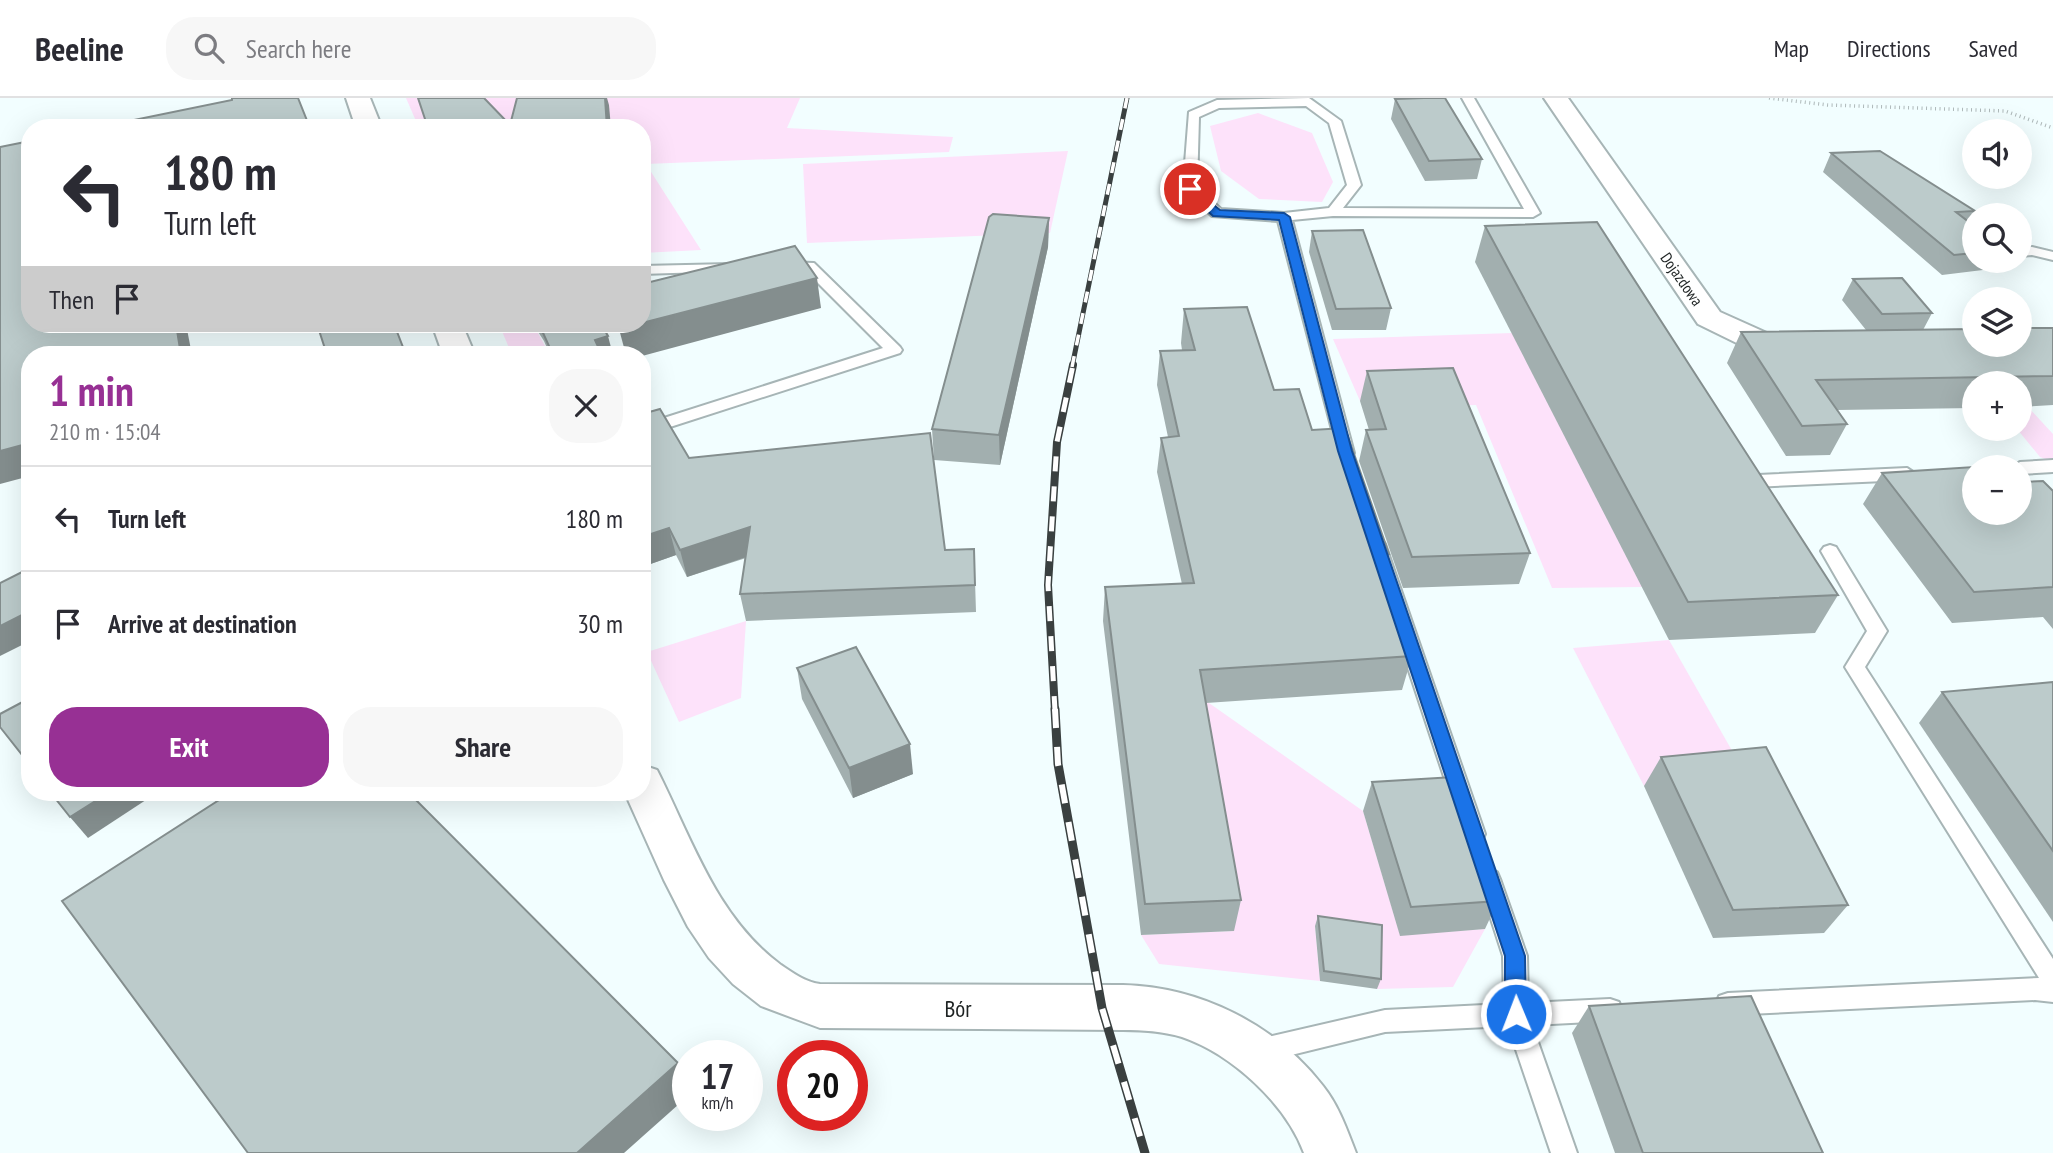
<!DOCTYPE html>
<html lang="en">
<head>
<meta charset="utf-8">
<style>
	:root { --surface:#fff; --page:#f7f7f7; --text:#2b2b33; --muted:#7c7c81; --line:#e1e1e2; --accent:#973094 }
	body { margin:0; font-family:"PT Sans Narrow",sans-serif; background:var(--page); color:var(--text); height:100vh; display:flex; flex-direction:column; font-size:26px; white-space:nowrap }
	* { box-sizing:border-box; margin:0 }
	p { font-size:23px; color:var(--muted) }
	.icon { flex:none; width:38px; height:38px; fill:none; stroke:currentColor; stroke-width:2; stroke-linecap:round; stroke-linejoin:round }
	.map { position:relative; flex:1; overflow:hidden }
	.panel { position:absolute; left:21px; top:248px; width:630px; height:455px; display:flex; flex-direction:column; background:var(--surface); border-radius:28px; box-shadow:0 7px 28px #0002 }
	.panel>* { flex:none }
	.guide { position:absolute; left:21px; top:21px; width:630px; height:214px; border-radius:28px; box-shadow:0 7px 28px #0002; background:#fff; color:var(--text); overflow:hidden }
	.fabs { position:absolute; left:1962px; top:21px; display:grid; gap:14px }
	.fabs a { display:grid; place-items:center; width:70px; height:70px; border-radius:50%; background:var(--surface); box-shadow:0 7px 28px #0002; font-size:35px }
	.speed { position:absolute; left:672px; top:942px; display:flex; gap:14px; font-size:35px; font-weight:700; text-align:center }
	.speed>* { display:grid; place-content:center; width:91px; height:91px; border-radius:50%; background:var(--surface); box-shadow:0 7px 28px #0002; line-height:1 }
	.speed small { font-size:18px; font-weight:400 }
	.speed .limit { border:10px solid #d22; background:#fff; color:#111 }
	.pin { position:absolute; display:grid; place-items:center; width:60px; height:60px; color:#fff; margin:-30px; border:4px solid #fff; border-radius:50%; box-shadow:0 2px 7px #0007 }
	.me { position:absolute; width:77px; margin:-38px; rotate:359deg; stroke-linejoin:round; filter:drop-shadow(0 0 5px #0008) }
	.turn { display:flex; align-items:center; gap:24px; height:147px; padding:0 28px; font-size:32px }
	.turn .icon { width:91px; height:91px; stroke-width:2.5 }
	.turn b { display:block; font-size:49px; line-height:60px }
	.then { display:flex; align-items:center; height:66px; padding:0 28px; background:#0003; gap:14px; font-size:26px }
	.round { display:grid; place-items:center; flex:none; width:74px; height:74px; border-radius:28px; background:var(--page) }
	.head { display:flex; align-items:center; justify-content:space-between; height:119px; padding:0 28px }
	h1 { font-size:42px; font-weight:700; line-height:52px; color:var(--accent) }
	.cta { display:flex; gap:14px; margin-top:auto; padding:14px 28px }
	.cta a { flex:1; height:80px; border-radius:28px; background:var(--accent); color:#fff; font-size:28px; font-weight:700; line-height:80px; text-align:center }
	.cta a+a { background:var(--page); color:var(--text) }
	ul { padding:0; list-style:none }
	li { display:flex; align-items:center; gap:21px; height:105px; padding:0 28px; border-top:2px solid var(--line) }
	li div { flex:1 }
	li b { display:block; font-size:26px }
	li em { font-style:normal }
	header { display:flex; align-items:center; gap:42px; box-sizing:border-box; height:98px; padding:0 35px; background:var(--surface); border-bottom:2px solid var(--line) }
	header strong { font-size:33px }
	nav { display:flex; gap:38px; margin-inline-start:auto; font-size:24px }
	.search { width:490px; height:63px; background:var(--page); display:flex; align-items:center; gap:18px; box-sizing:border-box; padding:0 24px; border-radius:28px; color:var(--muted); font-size:26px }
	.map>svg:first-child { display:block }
</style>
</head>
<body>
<header>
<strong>Beeline</strong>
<div class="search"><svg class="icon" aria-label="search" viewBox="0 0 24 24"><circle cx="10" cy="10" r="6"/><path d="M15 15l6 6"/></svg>Search here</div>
<nav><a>Map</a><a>Directions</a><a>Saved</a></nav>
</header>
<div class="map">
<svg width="2053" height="1055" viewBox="0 0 2053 1055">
	<rect width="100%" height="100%" fill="#f2feff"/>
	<g fill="#fde2fa">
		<path d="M406 0H800L787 30 953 39 949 54 646 66 701 152 642 155V30H419Z"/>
		<path d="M1258 15 1312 35 1333 84 1322 104 1259 101 1221 73 1210 28Z"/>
		<path d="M1068 53 1050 135 807 145 803 66Z"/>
		<path d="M499 226H533L550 257H512Z"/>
		<path d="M1512 235 1642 489 1552 490 1476 307 1447 308 1444 301 1360 303 1333 241Z"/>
		<path d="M2020 309H2028L2053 336V364L2040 359 2017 331H2020Z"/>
		<path d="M746 523 741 600 679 624 647 554Z"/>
		<path d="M1669 542 1747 679 1644 688 1573 550Z"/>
		<path d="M1195 605H1209L1363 713 1400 837 1485 831 1453 889 1377 891 1379 838 1315 828 1320 883 1159 866 1141 837 1234 833Z"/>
	</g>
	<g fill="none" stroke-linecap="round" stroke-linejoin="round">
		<g stroke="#a7b5b6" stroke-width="4">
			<g id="service">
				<path d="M1309 0 1341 23 1361 87 1343 110 1524 111 1462 0H1474L1540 115 1533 119 1333 118 1292 122 1354 355 1346 360 1338 355 1278 123 1212 118 1183 91 1189 14 1217 2ZM1306 8 1329 25 1347 87 1329 110 1284 115 1221 111 1197 90 1199 19 1219 10Z"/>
				<path d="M2032 149 2053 154V162L2032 157 2020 158V150Z"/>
				<path d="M784 164 814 165 900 249 902 252 900 255 642 338V327L883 250 805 172 779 171 777 168Z"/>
				<path d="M730 166 735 167 737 170 735 173 642 176V168Z"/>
				<path d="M2053 362V374L2020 376V369H2012L2020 364Z"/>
				<path d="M1746 367 1752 369 1758 377 1907 370 1916 376 1907 382 1753 389 1747 387 1737 373Z"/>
				<path d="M1376 440 1382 442 1385 446 1485 736 1482 742 1474 745 1466 742 1463 736 1367 446 1370 442Z"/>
				<path d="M1830 447 1836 449 1887 533 1865 569 2053 861V904L2035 902 1728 917 1719 914 1716 906 1719 898 1728 895 2039 880 1845 569 1867 533 1821 453 1824 449Z"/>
				<path d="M1489 771 1497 774 1500 781 1527 858 1528 905 1610 901 1619 904 1622 912 1619 920 1610 923 1532 927 1577 1055H1551L1508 928 1385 934 1259 965 1250 961 1247 953 1250 945 1259 941 1385 912 1504 906 1503 858 1478 781 1481 774Z"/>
			</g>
		</g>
		<g stroke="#a7b5b6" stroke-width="4">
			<path id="minor" d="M1544 0H1568L1720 214 1769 236 1801 241 1806 248 1801 255 1790 257 1751 252 1698 226Z"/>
		</g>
		<g stroke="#a7b5b6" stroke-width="4">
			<g id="tertiary">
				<path d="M346 0H370L382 30H356Z"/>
				<path d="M432 226H462L475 257H443Z"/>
				<path d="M642 667 657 672C692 741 716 819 781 867 793 875 805 884 820 886L1123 887C1200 889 1275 926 1323 988 1339 1008 1347 1032 1356 1055H1304C1286 1006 1232 956 1182 939 1162 933 1143 932 1123 932L820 930 761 908 733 886 709 860 688 829 664 782 625 695H642Z"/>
			</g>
		</g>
		<path stroke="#aeb8b9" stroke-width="3.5" stroke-dasharray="1 3.5" stroke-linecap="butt" d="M1769 0 1828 7 2005 13 2053 30"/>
		<use href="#service" fill="#fff" fill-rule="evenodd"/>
		<use href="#minor" fill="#fff" fill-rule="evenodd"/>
		<use href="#tertiary" fill="#fff" fill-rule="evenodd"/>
		<g stroke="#3a4040" stroke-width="5">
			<path id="rail-far2" d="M1072 269 1127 0"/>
		</g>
		<g stroke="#3a4040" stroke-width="8">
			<path id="rail-far1" d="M1055 613 1048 487 1057 344 1073 267"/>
		</g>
		<g stroke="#3a4040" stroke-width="9">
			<path id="rail" d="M1055 611 1058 666 1102 910 1145 1055"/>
		</g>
		<use href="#rail-far2" stroke="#fff" stroke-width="3.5" stroke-dasharray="11" stroke-linecap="butt"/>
		<use href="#rail-far1" stroke="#fff" stroke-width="5" stroke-dasharray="15" stroke-linecap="butt"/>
		<use href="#rail" stroke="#fff" stroke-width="6" stroke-dasharray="19" stroke-linecap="butt"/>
	</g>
	<g fill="#a2afaf">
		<path d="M1395 1 1482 61 1477 81 1425 83 1391 21Z"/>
		<path d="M1831 55 1975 113 1969 124 1974 128V163H1996L1991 171 1942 177 1823 74Z"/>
		<path d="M1049 120 1048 149 1000 367 934 362 932 331Z"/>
		<path d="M1485 128 1838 497 1815 535 1669 542 1475 164Z"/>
		<path d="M1312 133 1391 210 1386 232H1332L1309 154Z"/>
		<path d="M1853 181 1932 215 1923 232 2053 230V307L2020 309V285H1974V310L1837 312 1847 326 1830 357 1786 358 1727 265 1741 234 1866 232 1842 202Z"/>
		<path d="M1184 211 1274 292 1312 332 1389 456 1383 477 1412 558 1402 592 1206 605 1241 802 1234 833 1141 837 1103 523 1105 489 1182 486 1157 374 1161 340 1168 339 1157 287 1160 253 1182 252 1181 245Z"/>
		<path d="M533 226H601L613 257H550L544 243Z"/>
		<path d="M1367 273 1530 455 1519 486 1403 490 1359 363 1366 332H1369L1360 303Z"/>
		<path d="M642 316 689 360 945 452 974 451 976 514 746 523 740 496 746 460 687 479 676 457 642 469Z"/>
		<path d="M1882 375 1974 415 2053 393V531L2043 519 1952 525 1863 406Z"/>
		<path d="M797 570 913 676 853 700 802 601Z"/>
		<path d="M2053 584V824L1919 625 1942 594Z"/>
		<path d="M1661 659 1848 807 1824 835 1713 840 1644 688Z"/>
		<path d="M1372 684 1498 803 1485 831 1400 838 1363 713Z"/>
		<path d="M1318 818 1381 881 1377 891 1320 883 1315 828Z"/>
		<path d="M1589 908 1823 1055H1615L1572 935Z"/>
	</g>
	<g fill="#848e8e">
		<path d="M605 0H607L609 7 611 30H607Z"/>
		<path d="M1049 120 1048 149 1000 367 999 337Z"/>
		<path d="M817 180 821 210 642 258 626 257 619 231Z"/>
		<path d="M176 226H186L192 257H181Z"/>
		<path d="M608 238 613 257H599L595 242Z"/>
		<path d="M30 345V378L0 386V353Z"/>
		<path d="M750 429 755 456 687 479 680 452Z"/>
		<path d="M669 430 676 457 642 469V439Z"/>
		<path d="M30 513V543L0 558V528Z"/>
		<path d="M910 646 913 676 853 700 849 670Z"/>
		<path d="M108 695H150L152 698 88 740 70 719Z"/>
		<path d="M678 965 688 987V998L624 1055H577Z"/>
	</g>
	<g fill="#bccbcb" stroke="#848e8e" stroke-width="2">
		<path d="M232 0H298L308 25 312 30H95L232 2Z"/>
		<path d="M418 0H484L510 27 517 0H605L607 30H425L427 27Z"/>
		<path d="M1424 0H1445L1482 61 1429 63 1395 1Z"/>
		<path d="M30 43V226H176L181 257H30V345L0 353V49Z"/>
		<path d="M1880 53 1975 113 1956 114 1974 128V155L1954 157 1831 55Z"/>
		<path d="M993 116 1049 120 999 337 932 331 989 119Z"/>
		<path d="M1597 124 1838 497 1688 504 1485 128Z"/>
		<path d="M1363 132 1391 210 1336 211 1312 133Z"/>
		<path d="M795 148 817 180 642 225V186Z"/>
		<path d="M1902 180 1932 215 1882 216 1853 181Z"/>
		<path d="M1247 209 1274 292 1299 291 1312 332 1345 330 1389 456H1375L1412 558 1200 572 1241 802 1145 806 1105 489 1194 485 1161 340 1179 338 1160 253 1195 252 1184 211Z"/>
		<path d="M317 226H394L406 257H327Z"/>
		<path d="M539 226H601L608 238 595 242 602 257H553Z"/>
		<path d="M620 226H641L619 231Z"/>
		<path d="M2020 230H2053V278L1816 282 1847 326 1802 328 1741 234 1974 231V247H2020Z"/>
		<path d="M1453 270 1530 455 1412 459 1366 332 1386 331 1367 273Z"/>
		<path d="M660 311 689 360 930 335 945 452 974 451 975 487 740 496 750 429 680 452 669 430 642 439V316Z"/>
		<path d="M1974 369V415H2020V384L2043 383 2053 393V489L1974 494 1882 375Z"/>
		<path d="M26 472 30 476V513L0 528V485Z"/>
		<path d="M856 549 910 646 849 670 797 570Z"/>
		<path d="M2053 584V753L1942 594Z"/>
		<path d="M30 600V667L0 629V616Z"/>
		<path d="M1766 649 1848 807 1733 812 1661 659Z"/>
		<path d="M1454 679 1498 803 1411 809 1372 684Z"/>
		<path d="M51 695H108L70 719Z"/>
		<path d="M230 695H409L678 965 577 1055H248L62 803Z"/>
		<path d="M1318 818 1382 827 1381 881 1324 873Z"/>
		<path d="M1751 898 1823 1055H1643L1589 908Z"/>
	</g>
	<path fill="#1a73e8" stroke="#114b97" stroke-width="2" d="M1190 88 1220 112 1284 115 1290 119 1352 353 1525 858 1526 916 1523 923 1516 926 1508 923 1505 916V858L1338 353 1279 122 1213 118 1186 94 1185 91Z"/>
	<g text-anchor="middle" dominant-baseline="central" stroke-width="5" stroke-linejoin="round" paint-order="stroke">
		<g font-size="16" fill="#1d2222" stroke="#fff">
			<text transform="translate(1682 181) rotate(55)">Dojazdowa</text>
		</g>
		<g font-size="23" fill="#1d2222" stroke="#fff">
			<text x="958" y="910">Bór</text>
		</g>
	</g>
</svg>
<div class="fabs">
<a><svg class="icon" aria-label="sound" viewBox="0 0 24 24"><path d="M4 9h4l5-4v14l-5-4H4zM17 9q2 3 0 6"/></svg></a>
<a><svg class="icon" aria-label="search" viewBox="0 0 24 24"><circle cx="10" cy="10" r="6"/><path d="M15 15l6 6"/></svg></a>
<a><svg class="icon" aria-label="layers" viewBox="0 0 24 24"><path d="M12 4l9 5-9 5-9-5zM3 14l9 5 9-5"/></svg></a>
<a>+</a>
<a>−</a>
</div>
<div class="speed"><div>17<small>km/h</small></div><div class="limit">20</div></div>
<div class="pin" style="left:1190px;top:91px;background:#d93025"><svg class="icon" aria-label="arrive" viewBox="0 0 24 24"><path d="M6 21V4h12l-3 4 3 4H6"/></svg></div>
<svg class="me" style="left:1516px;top:916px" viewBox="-20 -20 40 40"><circle r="17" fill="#1a73e8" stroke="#fff" stroke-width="3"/><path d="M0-11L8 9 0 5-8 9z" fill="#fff"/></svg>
<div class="guide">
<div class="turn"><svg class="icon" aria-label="left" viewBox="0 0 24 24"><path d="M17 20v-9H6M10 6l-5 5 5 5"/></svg><div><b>180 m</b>Turn left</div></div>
<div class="then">Then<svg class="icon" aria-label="arrive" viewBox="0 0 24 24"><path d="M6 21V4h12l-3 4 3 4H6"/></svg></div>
</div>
<section class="panel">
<div class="head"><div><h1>1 min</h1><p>210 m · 15:04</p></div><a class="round"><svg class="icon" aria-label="close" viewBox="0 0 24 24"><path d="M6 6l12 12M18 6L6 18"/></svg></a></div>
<ul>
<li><svg class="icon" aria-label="left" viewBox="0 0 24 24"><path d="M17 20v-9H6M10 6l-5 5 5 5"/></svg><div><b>Turn left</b></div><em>180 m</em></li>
<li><svg class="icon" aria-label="arrive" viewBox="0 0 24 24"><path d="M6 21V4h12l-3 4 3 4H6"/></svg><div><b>Arrive at destination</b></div><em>30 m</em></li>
</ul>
<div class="cta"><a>Exit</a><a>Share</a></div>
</section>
</div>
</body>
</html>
